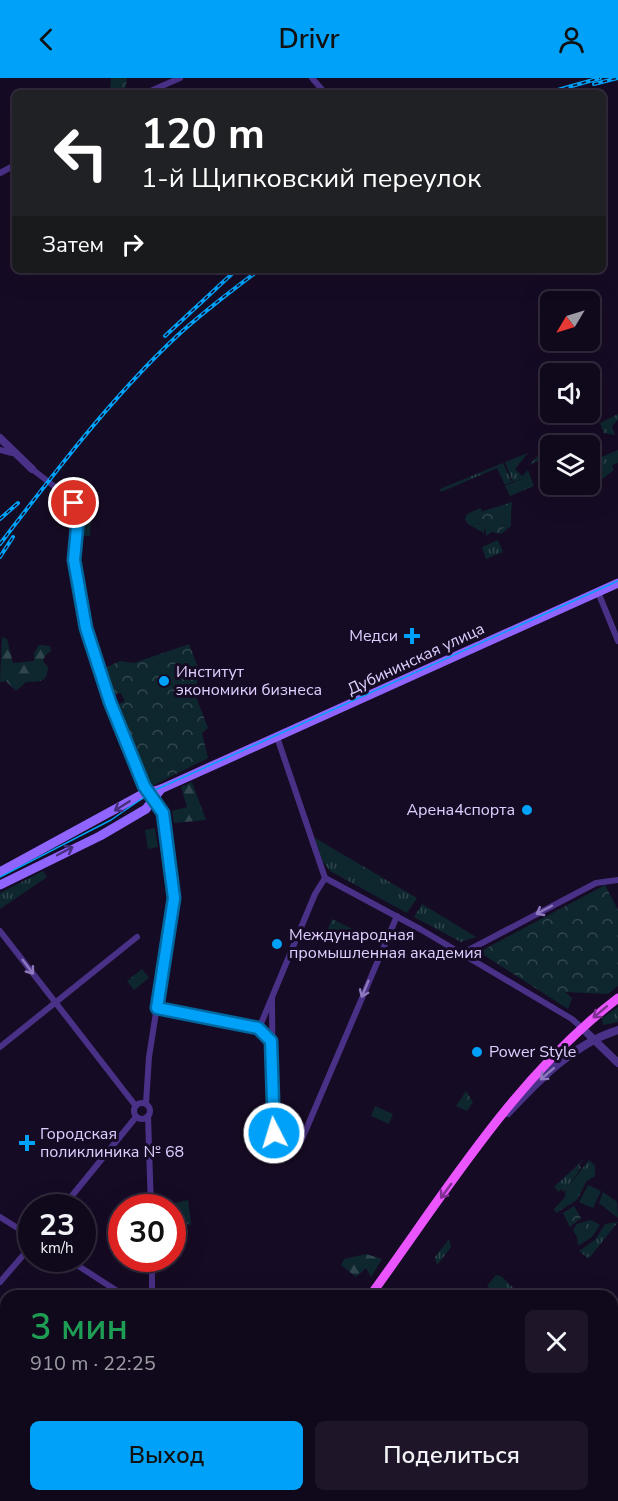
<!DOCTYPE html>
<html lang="ru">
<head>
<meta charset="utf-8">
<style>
	:root { --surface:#10081b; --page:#1e1628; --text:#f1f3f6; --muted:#9c9aa3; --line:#30293a; --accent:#00a2f9 }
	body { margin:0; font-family:"Nunito Sans",sans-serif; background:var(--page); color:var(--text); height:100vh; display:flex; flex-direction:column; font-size:22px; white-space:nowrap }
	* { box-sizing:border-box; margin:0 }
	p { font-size:20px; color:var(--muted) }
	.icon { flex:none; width:33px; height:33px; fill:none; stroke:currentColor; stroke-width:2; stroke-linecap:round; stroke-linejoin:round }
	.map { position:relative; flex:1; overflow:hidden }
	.panel { position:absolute; left:0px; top:1212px; width:618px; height:212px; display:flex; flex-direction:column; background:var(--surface); border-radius:18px 18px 0 0; box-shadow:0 6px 24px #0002,0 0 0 2px var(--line) }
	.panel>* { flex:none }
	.top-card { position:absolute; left:12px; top:12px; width:594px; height:183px; border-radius:9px; box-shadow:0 6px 24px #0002,0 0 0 2px var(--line); background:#202124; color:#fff; overflow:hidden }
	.needle { width:39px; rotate:232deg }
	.fabs { position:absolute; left:540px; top:213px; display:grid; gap:12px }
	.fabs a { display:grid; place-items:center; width:60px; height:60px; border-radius:9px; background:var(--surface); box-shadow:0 6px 24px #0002,0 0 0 2px var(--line); font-size:30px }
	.speed { position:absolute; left:18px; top:1116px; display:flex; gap:12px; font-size:30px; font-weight:700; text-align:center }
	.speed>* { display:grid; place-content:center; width:78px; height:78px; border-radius:50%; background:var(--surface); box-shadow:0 6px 24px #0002,0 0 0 2px var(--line); line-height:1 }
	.speed small { font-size:15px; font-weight:400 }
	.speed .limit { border:9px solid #d22; background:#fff; color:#111 }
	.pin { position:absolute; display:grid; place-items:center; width:51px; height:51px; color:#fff; margin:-26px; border:3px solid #fff; border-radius:50%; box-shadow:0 2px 6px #0007 }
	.me { position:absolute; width:66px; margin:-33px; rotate:355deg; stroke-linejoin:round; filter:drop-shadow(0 0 4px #0008) }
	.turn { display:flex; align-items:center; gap:21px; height:126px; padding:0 30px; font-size:27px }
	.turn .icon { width:78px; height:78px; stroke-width:2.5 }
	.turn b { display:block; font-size:42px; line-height:51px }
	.then { display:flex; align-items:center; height:57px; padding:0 30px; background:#0003; gap:12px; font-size:22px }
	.round { display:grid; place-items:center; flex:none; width:63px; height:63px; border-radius:9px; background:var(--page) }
	.summary { display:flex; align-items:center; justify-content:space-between; height:102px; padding:0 30px }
	h1 { font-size:36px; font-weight:600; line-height:45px; color:#1e9e55 }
	.action { display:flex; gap:12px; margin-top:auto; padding:12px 30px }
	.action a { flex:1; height:69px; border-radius:9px; background:var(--accent); color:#111; font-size:24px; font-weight:600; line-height:69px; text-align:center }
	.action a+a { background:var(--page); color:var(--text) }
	header { display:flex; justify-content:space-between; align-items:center; height:78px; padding:0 30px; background:var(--accent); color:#111; font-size:27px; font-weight:600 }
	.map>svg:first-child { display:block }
</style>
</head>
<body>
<header><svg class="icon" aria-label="back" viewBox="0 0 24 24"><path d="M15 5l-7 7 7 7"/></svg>Drivr<svg class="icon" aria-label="person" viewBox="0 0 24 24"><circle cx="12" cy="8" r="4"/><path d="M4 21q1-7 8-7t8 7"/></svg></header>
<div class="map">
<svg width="618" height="1423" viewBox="0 0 618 1423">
	<defs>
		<pattern id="grass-tufts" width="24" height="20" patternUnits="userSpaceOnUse" patternTransform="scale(1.5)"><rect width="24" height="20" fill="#0e272e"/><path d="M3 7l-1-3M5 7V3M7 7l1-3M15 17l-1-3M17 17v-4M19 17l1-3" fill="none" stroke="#31454d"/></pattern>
		<pattern id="forest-firs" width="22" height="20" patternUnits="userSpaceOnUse" patternTransform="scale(1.5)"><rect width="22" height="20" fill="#0e272e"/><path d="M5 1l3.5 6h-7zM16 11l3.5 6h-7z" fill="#31454d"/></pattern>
		<pattern id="park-crowns" width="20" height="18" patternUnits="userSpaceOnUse" patternTransform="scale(1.5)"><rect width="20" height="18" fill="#0e272e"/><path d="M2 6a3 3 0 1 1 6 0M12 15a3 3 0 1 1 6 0" fill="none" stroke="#31454d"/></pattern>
	</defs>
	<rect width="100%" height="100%" fill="#160b24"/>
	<g fill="url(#grass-tufts)">
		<path d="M618 336V342L612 348 615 357 604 355 600 345Z"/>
		<path d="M566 360 567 362 564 361 562 365 565 367 568 364 569 367 550 368V378L529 387 551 364Z"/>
		<path d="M618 372V385L612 387 614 392 601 402 602 406 595 409 596 413 585 417 584 407 590 406V384Z"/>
		<path d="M528 375 515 391 522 398 528 392 534 408 510 418 505 408 526 399 513 404 505 384Z"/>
		<path d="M503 385 512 404 505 407 497 390 441 414 440 411Z"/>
		<path d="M481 430 482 433 477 435V445L485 448 484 455 468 446 465 441 467 436Z"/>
		<path d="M504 435 511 437V448L501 456 500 452 505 448 500 445Z"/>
		<path d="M498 462 503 474 486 481 482 469Z"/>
		<path d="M315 760 417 820 407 835 330 793 322 782Z"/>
		<path d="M43 793 47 799 0 831V815Z"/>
		<path d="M422 826 476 859 461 864 414 839Z"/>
		<path d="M618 929V944L603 947 602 940Z"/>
		<path d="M586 1079 579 1087 581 1090 564 1114 561 1111 559 1114 554 1109Z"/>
		<path d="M589 1082 595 1088V1098L586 1104 577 1122 556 1135 554 1131 565 1119 566 1111Z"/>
		<path d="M603 1114 617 1124 618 1140 599 1125Z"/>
		<path d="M188 1122 191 1145 190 1147 173 1141 172 1129 176 1125Z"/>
		<path d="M591 1142 600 1147 592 1159 578 1168 577 1159 585 1153 586 1143Z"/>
		<path d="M618 1144 590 1179 588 1180 579 1173 595 1162 605 1146Z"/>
		<path d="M449 1161 451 1169 437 1187 435 1179Z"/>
		<path d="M496 1197 501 1198 521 1217 498 1218 487 1208Z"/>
		<path d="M387 1418H425L416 1423H378Z"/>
	</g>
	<g fill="url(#forest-firs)">
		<path d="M81 399 92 415 90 458H83L86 438 70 410Z"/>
		<path d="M64 425 71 438 67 449 51 439Z"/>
		<path d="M2 559 7 561 13 585 34 583V575L39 567 50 568 51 573 45 578 43 583 48 589C47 606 39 603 26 604L16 613 6 603 0 604Z"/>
		<path d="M192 704 206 742 174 745 172 733 187 729 181 709Z"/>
		<path d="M366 1176 382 1181 371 1199 366 1190 356 1199 341 1187 344 1181Z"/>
	</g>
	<g fill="url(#park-crowns)">
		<path d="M111 0H127L125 15 110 13Z"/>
		<path d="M512 424 511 437 503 435 505 441 500 445 505 449 500 452 501 456 492 454 486 458 485 448 476 444 477 435Z"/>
		<path d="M189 566 199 592 195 616 208 650 202 655 208 680 150 709 119 626 125 623 121 615 115 616 105 590 120 583 134 585Z"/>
		<path d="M605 807 618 832V908L608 916 565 914 572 920 568 931 479 874Z"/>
		<path d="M332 841 352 851 346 862 327 853Z"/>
		<path d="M142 891 149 900 134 912 127 903Z"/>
		<path d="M466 1013 473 1024 467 1033 456 1028Z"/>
		<path d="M574 1128 581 1140 570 1149 563 1135Z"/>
		<path d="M586 1143 585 1153 577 1159 573 1152 577 1146Z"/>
	</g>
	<g fill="#0e272e">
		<path d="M155 750 158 769 148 771 145 752Z"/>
		<path d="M375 1028 393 1036 389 1046 371 1038Z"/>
		<path d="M588 1107 601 1113 593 1130 579 1124Z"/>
	</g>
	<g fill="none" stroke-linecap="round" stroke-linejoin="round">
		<g stroke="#4a3188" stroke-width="6">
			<path d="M312 0 325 15"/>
			<path d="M146 15 180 0"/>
			<path d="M0 95 15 87"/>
			<path d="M0 372 12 375"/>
			<path d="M32 391 68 419"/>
			<path d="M598 514 618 563"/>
			<path d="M277 659 325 800"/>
			<path d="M325 800 420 851 572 941 582 950"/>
			<path d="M0 853 135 1027"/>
			<path d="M463 875 596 805 618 802"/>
			<path d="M272 921 273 1051 281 1062 296 1066 302 1061 397 838"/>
			<path d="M157 930 254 950 260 948 315 816 325 800"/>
			<path d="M258 949 271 963"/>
			<path d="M0 969 137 859"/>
			<circle cx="142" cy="1033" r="8"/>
			<path d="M146 1025 149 979 174 820 163 735 155 721"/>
			<path d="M148 1038 151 1130"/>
			<path d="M62 1130 136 1039"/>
			<path d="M0 1139 32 1159"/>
			<path d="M66 1180 125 1218"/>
			<path d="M152 1180V1218"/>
			<path d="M0 1204 32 1167"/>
			<path d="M612 1339 618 1345"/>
			<path d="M0 1348 6 1353"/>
			<path d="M612 1389 618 1383"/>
			<path d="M219 1423 223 1418"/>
			<path d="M577 1423 582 1418"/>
		</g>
		<g stroke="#4a3188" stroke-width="8">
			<path d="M0 360 32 391"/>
			<path d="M68 419 78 434 74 482 83 540 110 624 145 711 152 718"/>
			<path d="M582 950 618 985"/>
			<path d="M508 1035C539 1002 573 966 618 952"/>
		</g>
		<g stroke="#9065ff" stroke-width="9">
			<path d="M0 794 141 717 161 711 618 505"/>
			<path d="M0 807 100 758 146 731 161 711"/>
		</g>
		<g stroke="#ea55ff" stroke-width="9">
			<path d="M370 1218C446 1114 515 999 618 920"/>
			<path d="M612 1265 618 1261"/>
			<path d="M179 1423 189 1418"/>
			<path d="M358 1423 367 1418"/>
		</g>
		<path stroke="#00a2f9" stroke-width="1.5" d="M0 799 111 742 153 713 618 503"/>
		<g stroke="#00a2f9" stroke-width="4">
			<g id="rail">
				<path d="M594 6 618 0"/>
				<path d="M547 15 600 0"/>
				<path d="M165 258 236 192"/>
				<path d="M0 441 18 425"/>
				<path d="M0 466C55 394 111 320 177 258 203 234 231 213 259 192"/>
				<path d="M0 479 13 459"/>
			</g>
		</g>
		<use href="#rail" stroke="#160b24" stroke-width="1.5" stroke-dasharray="4.5" stroke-linecap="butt"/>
	</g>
	<defs><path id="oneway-shaft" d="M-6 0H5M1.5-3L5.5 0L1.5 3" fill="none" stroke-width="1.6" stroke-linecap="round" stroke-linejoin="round" transform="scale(1.5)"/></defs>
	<g stroke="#472f7c">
		<use href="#oneway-shaft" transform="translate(122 728) rotate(148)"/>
		<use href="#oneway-shaft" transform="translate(65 773) rotate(-28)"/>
	</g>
	<g stroke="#8e78be">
		<use href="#oneway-shaft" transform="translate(544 832) rotate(152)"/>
		<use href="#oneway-shaft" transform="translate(28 889) rotate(53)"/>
		<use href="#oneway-shaft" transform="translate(365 911) rotate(113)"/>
		<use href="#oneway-shaft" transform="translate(547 996) rotate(139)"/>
	</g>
	<g stroke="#803092">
		<use href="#oneway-shaft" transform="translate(600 934) rotate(140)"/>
		<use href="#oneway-shaft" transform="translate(446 1113) rotate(126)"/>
	</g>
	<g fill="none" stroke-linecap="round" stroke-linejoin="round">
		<g stroke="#0069a2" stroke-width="15">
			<path id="route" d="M74 425 78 439 74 482 86 550 110 624 144 708 163 735 174 820 157 930 258 950 271 963 274 1055"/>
		</g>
		<use href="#route" stroke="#00a2f9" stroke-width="10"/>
	</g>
	<g fill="#00a2f9" stroke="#160b24" stroke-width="2">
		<path d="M409 549h6v6h6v6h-6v6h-6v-6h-6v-6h6z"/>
		<circle cx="164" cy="603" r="6"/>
		<circle cx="527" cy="732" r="6"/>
		<circle cx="277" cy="866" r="6"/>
		<circle cx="477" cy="974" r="6"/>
		<path d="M24 1056h6v6h6v6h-6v6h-6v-6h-6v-6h6z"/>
	</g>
	<g text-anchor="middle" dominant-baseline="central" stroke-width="6" stroke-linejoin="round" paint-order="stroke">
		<g font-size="16" fill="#e0ceff" stroke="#160b24" text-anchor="start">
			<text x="398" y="558" text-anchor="end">Медси</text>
			<text x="176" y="594">Институт<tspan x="176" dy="18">экономики бизнеса</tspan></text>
			<text x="515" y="732" text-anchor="end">Арена4спорта</text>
			<text x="289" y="857">Международная<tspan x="289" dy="18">промышленная академия</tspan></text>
			<text x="489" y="974">Power Style</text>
			<text x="40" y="1056">Городская<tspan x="40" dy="18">поликлиника № 68</tspan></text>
		</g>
		<g font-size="16" fill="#e0ceff" stroke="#160b24">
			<text transform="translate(416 581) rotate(-25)">Дубининская улица</text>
		</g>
	</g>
</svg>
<div class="fabs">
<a><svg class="needle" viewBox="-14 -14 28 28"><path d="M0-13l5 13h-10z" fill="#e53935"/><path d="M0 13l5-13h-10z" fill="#9c9aa3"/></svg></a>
<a><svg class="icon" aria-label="sound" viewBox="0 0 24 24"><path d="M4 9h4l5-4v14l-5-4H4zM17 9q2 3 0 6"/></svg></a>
<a><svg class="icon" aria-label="layers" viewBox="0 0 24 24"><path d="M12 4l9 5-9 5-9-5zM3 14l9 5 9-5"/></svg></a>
</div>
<div class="speed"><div>23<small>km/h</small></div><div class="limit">30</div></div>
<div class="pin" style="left:74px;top:425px;background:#d93025"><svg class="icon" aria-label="arrive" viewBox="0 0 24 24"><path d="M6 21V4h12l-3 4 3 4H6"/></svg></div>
<svg class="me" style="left:274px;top:1055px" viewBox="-20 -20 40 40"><circle r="17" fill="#00a2f9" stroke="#fff" stroke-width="3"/><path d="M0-11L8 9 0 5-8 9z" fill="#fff"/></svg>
<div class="top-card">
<div class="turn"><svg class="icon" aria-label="left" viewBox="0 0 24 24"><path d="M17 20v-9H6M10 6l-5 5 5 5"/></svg><div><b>120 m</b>1-й Щипковский переулок</div></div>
<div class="then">Затем<svg class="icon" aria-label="right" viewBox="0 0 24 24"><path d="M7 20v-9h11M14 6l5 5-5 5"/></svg></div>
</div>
<section class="panel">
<div class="summary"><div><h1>3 мин</h1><p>910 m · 22:25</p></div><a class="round"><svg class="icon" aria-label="close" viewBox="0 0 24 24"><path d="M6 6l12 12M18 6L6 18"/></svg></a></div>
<div class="action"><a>Выход</a><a>Поделиться</a></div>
</section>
</div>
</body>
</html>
